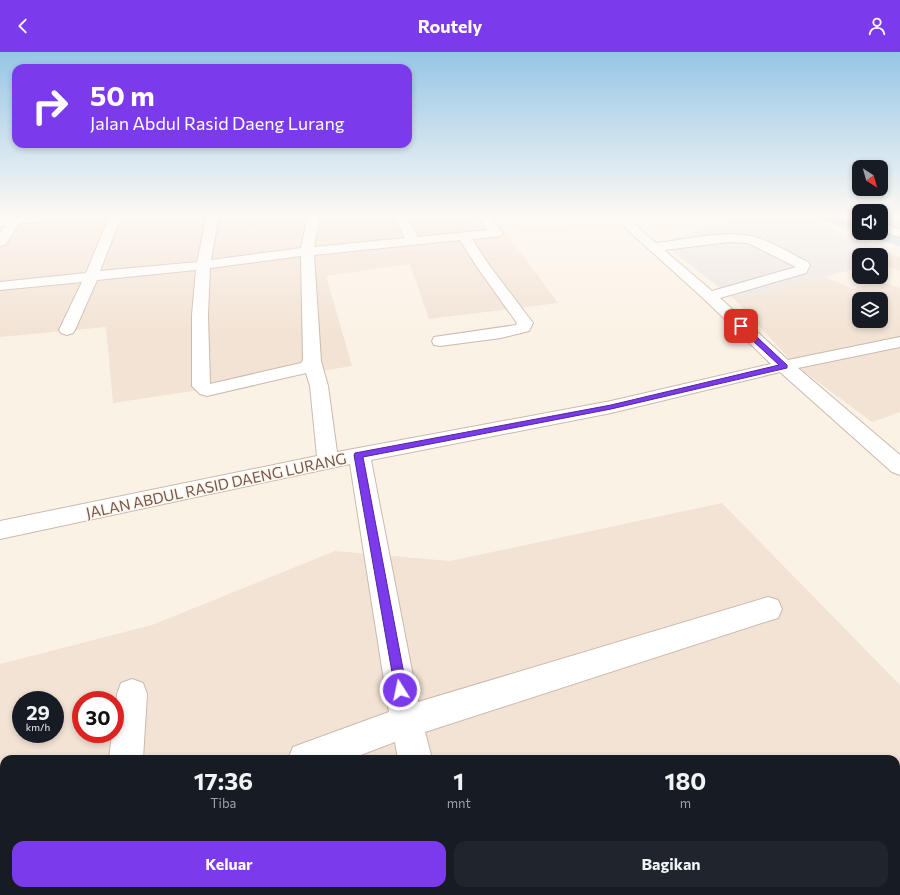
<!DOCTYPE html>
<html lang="id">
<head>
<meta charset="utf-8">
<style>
	:root { --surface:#171b24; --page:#20242c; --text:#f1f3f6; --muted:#9ea1a6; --accent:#7c3aed }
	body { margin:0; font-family:Commissioner,sans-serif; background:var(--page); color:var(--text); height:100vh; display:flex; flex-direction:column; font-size:15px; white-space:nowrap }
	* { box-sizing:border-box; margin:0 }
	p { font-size:13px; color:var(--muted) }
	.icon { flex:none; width:22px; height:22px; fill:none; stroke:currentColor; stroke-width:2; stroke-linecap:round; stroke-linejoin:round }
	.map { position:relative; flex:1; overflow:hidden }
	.details { position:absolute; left:0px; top:703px; width:900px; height:140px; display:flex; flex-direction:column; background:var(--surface); border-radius:12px 12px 0 0; box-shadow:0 2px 6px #0003 }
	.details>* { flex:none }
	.top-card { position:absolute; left:12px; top:12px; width:400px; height:84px; border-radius:12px; box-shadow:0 2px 6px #0003; background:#7c3aed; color:#fff; overflow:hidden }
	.needle { width:26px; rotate:143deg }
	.buttons { position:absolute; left:852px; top:108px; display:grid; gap:8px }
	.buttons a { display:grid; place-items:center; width:36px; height:36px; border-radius:8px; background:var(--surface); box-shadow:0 2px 6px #0003; font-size:20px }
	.speed { position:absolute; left:12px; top:639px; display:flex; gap:8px; font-size:20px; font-weight:700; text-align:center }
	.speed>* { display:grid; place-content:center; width:52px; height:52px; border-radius:50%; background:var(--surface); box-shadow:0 2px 6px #0003; line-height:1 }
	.speed small { font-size:10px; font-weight:400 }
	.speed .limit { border:6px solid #d22; background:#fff; color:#111 }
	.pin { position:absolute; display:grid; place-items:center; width:34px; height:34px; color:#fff; margin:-17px; border-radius:8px; box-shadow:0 2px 6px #0006 }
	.me { position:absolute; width:44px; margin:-22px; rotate:350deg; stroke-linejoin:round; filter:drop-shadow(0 0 3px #0008) }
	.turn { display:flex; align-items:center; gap:14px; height:84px; padding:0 12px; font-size:18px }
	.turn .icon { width:52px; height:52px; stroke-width:2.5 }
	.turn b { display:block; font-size:28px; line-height:34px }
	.eta { display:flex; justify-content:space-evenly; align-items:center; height:68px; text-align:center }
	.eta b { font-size:24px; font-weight:700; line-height:28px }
	.button { display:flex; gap:8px; margin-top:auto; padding:8px 12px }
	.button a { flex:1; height:46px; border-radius:12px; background:var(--accent); color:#fff; font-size:16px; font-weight:700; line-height:46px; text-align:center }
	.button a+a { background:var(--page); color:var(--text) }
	header { display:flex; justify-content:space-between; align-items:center; height:52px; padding:0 12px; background:var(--accent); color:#fff; font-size:18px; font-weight:700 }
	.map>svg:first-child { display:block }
</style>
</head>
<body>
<header><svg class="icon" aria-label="back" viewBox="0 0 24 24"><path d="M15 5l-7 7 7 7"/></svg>Routely<svg class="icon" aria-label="person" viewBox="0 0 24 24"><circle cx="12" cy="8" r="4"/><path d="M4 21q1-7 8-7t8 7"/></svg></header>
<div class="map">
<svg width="900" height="843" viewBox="0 0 900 843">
	<rect width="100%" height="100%" fill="#fbf2e6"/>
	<g fill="#f2e3d5" fill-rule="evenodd">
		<path d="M0 163H493L558 251 429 267 410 212 326 224 352 314 272 327 113 351 106 275 0 285Z"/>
		<path d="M881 163 897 167 900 165V183L881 177Z"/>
		<path d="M900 205V219L881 212V210Z"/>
		<path d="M825 225 852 237 880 229 900 236V360L872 370 795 313 735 248ZM859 247H881V269H859Z"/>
		<path d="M722 451 900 633V731L896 732V707H4V839H515L501 843H0V612L152 573 335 499 450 509ZM21 648H55V682H21ZM81 648H115V682H81Z"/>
	</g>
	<path fill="#ebe5e0" d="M753 163H795L900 205 881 210V203H859V216L735 248 661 190Z"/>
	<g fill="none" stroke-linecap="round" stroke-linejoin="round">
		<g fill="#bbe0e4" fill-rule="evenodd">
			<path d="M816 163H842L859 168V180L819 167Z"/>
			<path d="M881 176 900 181V194L873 185 870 181H881Z"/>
		</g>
		<g stroke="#ccb9ad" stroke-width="2">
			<g id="minor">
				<path d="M39 163H88L86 165 82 167 20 171 5 193 0 194V181L6 173 0 174V166Z"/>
				<path d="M110 163H122L100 219 197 210 207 163H219L211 208 301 196 308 163H320L314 195 405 186 393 163H405L418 185 488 178 477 163H489L503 181 501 184 472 187 489 213 533 271 529 279 501 286 440 294 434 293 432 289 434 285 516 273 517 271 477 215 460 188 314 203 321 309 328 334 337 400 611 349 771 312 704 247 611 163H624L656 191C684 188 729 177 755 185 773 190 791 202 808 210L810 213 806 221 720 246 788 308 900 285V295L798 316 900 403V423L892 420 780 320 611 361 371 408 418 650 768 545 778 548 782 557 778 566 768 569 425 680 432 707H398L395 690 350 707H288L293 695 389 660 350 412 0 487V469L317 404 310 334 306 321 207 344 200 342 192 334V263L196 218 97 228 75 278 73 281 67 283 61 281 59 278 82 230 0 238V230L86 221ZM729 190 748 191 796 215 712 239 664 198ZM301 204 303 308 301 311 210 332 208 263 210 216Z"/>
				<path d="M835 163H853L859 164V172L837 165Z"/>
				<path d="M881 171 900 177V185L881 179Z"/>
				<path d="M132 627 143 631 147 642 143 707H109L112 682H115L117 642 121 631Z"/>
				<path d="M4 823V839H30L29 843H0V824Z"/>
				<rect x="94" y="839" width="38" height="4"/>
				<path d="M426 839H464L465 843H427Z"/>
			</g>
		</g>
		<path stroke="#d4b3a2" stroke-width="1.5" stroke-dasharray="0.5 2" stroke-linecap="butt" d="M519 179H550L600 175"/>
		<use href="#minor" fill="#fff" fill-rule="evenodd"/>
	</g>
	<linearGradient id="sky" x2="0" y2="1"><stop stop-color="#96c6e6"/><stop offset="0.58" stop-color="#fdf9f4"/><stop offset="1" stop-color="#fdf9f4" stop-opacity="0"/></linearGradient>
	<rect width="900" height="281" fill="url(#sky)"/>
	<path fill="#7c3aed" stroke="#51269a" d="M739 273H744L787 313V316L611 357 363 405 407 638 405 643 400 645 396 643 354 403 355 401 611 353 779 313 739 276Z"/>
	<g text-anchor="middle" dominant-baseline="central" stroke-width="3" stroke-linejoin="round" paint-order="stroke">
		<g font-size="15" fill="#73584c" stroke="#fef6ec">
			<text transform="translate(216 433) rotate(-12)">JALAN ABDUL RASID DAENG LURANG</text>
		</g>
	</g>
</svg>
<div class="buttons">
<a><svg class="needle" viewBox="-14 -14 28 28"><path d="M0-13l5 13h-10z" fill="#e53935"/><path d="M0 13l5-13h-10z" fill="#9ea1a6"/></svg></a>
<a><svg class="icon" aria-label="sound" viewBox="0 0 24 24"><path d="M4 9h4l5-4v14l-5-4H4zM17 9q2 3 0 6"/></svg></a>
<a><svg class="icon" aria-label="search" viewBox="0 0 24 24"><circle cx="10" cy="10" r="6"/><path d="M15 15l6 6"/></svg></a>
<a><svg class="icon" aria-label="layers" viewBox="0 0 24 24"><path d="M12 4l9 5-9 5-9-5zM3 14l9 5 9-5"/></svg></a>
</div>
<div class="speed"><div>29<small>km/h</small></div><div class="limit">30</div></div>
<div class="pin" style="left:741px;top:274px;background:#d93025"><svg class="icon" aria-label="arrive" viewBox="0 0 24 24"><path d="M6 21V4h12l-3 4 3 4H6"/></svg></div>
<svg class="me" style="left:400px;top:638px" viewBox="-20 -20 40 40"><circle r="17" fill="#7c3aed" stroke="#fff" stroke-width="3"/><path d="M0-11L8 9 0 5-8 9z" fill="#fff"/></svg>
<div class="top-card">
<div class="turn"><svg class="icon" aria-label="right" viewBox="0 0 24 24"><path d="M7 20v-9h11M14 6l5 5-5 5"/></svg><div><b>50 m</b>Jalan Abdul Rasid Daeng Lurang</div></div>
</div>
<section class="details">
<div class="eta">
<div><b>17:36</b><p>Tiba</p></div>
<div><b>1</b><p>mnt</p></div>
<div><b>180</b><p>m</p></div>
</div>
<div class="button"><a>Keluar</a><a>Bagikan</a></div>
</section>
</div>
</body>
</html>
